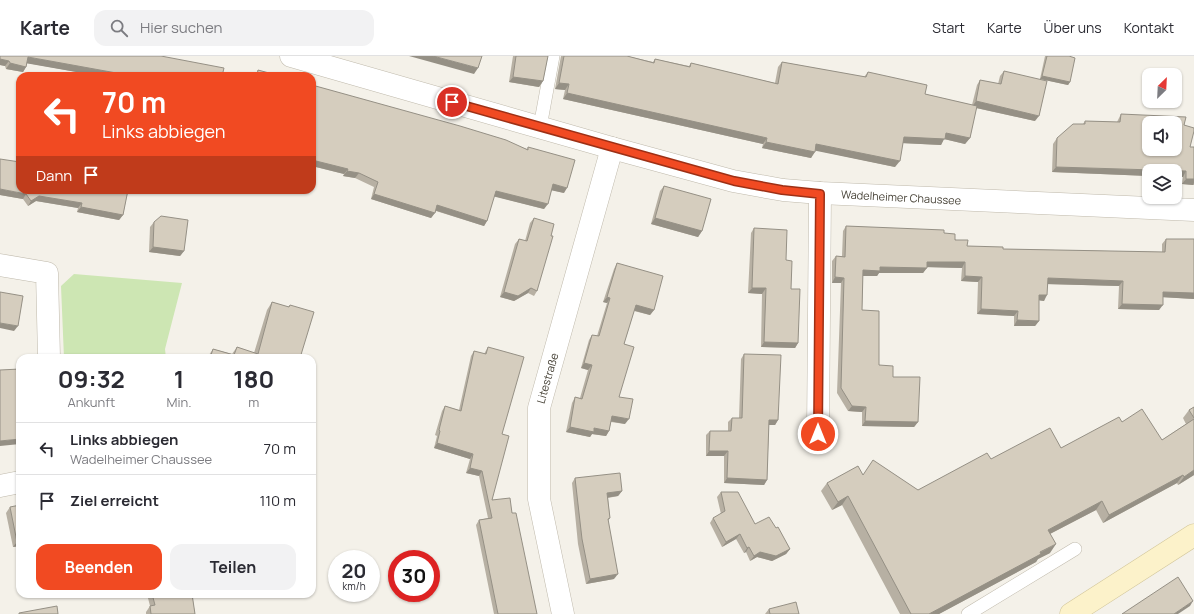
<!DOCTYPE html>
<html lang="de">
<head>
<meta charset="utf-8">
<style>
	:root { --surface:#fff; --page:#f2f2f3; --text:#2b2b33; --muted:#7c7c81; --line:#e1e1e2; --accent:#f14a22 }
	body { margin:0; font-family:Manrope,sans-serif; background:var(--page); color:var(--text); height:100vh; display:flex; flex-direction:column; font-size:15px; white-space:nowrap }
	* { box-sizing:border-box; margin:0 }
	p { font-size:13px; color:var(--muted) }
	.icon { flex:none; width:22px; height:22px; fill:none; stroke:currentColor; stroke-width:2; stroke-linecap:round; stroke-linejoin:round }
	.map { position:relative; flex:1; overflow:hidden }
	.panel { position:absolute; left:16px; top:298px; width:300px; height:244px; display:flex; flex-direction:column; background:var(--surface); border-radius:12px; box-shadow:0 1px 3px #0004 }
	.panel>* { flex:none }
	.banner { position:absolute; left:16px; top:16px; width:300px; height:122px; border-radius:12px; box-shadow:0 1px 3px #0004; background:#f14a22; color:#fff; overflow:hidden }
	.needle { width:26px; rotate:24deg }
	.buttons { position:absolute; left:1142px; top:12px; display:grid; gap:8px }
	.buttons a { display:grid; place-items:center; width:40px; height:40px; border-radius:8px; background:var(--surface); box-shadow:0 1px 3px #0004; font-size:20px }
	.speed { position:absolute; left:328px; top:494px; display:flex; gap:8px; font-size:20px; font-weight:700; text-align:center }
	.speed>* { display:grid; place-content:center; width:52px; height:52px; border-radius:50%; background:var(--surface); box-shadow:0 1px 3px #0004; line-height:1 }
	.speed small { font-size:10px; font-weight:400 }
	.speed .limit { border:6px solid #d22; background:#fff; color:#111 }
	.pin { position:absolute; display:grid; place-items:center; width:34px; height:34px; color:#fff; margin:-17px; border:2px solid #fff; border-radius:50%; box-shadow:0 1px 4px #0007 }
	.me { position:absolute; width:44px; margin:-22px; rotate:0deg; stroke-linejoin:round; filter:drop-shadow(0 0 3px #0008) }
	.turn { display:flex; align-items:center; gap:14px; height:84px; padding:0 20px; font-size:18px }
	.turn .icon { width:52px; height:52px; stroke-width:2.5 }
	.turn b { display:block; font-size:28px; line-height:34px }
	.then { display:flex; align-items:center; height:38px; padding:0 20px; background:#0003; gap:8px; font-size:15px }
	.eta { display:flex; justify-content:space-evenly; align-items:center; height:68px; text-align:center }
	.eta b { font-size:24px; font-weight:700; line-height:28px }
	.action { display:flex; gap:8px; margin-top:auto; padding:8px 20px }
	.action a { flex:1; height:46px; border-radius:12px; background:var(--accent); color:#fff; font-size:16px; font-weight:700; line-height:46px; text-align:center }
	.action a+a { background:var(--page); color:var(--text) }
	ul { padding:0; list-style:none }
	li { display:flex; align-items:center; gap:12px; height:52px; padding:0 20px; border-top:1px solid var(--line) }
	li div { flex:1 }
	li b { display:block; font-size:15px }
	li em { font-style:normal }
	header { display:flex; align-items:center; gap:24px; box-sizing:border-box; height:56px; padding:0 20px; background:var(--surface); border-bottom:1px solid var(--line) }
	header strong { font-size:19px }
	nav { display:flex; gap:22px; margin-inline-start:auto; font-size:14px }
	.search { width:280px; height:36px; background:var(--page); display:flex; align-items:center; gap:10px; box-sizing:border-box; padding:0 14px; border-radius:12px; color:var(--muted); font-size:15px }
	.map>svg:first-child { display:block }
</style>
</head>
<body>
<header>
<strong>Karte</strong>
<div class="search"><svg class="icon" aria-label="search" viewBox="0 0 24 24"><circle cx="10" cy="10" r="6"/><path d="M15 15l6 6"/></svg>Hier suchen</div>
<nav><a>Start</a><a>Karte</a><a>Über uns</a><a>Kontakt</a></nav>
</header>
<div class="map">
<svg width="1194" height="558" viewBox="0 0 1194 558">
	<rect width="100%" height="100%" fill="#f4f1e9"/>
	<path fill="#cde6b3" d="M74 218 182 227 165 293 166 302H64L61 230Z"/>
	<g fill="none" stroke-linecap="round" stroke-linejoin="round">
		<g stroke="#bfb9ab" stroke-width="14">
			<g id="lane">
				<path d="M540 71 553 0"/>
				<path d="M968 558 1075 493"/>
			</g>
		</g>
		<g stroke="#bfb9ab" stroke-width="23">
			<g id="street">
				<path d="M291 0 612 92 733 125 783 134 820 137 1194 154"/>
				<path d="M0 209 47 217 49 302"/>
				<path d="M818 378 820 137"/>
				<path d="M0 430 20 426"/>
				<path d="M563 558 539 443V352L612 92"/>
			</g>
		</g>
		<g stroke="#d2c69a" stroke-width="23">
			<path id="secondary" d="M1071 558 1194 479"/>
		</g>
		<use href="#lane" stroke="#fff" stroke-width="13"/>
		<use href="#street" stroke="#fff" stroke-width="22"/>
		<use href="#secondary" stroke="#fcf2ca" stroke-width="22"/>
	</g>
	<g fill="#b7b0a3">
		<path d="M0 0 222 20H99L27 7 26 11 23 16 6 13 5 10 0 9Z"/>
		<path d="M513 0H548L543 25 539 31 509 26Z"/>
		<path d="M561 0H627L653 6 655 3 689 10 691 7 775 27 778 11 782 6 864 21 868 16 925 38 972 49 977 29 980 24 998 28 1000 20 1004 15 1035 65 976 52 970 82 965 88 944 83 941 89 903 87 895 111 815 94 811 102 762 92 763 88 563 43 565 34 555 33Z"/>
		<path d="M1045 0H1069L1070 26 1068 29 1040 23Z"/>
		<path d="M258 14 280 20H255Z"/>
		<path d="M312 29 527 93 528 91 564 137 552 134 544 153 494 140 487 165 484 170 436 155 431 162 371 143 374 131 355 122 343 120 344 118 312 110Z"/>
		<path d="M1121 58 1184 69 1190 91H1194V129H1193L1182 128 1183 121 1149 115V120L1052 116 1053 88 1057 82 1083 68 1085 65 1117 66Z"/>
		<path d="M664 130 702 175 698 181 651 168 660 135Z"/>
		<path d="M128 134 123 159 119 164 77 156 78 152 36 145 28 150 23 143 0 139Z"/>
		<path d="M534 162 551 180 537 235 534 240 528 237 514 245 500 241 515 188 519 183 525 185 530 167Z"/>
		<path d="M154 166 184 195 180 200 149 196 150 171Z"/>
		<path d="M846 170 944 177 967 190 1003 193 1162 196V188L1166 183 1194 243 1163 241 1159 254 1118 253 1119 230 1048 228 1044 245 1039 244V265L1035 270H1014V260L977 258 978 226 961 225 962 212 927 211 923 217H879L877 220H863L862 254 879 309 893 321 918 366 914 371 862 370V356L848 355 837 337 841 227H832V205L836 200H842L843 175Z"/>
		<path d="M754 172 786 204 791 233 798 287 795 292 761 291 762 238 748 237 751 177Z"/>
		<path d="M617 207 654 254 650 259 634 255 624 288 619 341 625 368 611 366 609 375 606 380 592 378 590 381 566 376 572 347 575 341 580 342 588 314 581 312 589 284 592 279 597 280 607 247 603 246 614 213Z"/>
		<path d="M272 246 288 251 290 249 300 302H207L213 293 232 298 237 291 254 297 267 254Z"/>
		<path d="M488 291 502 378 492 444 512 457 537 558H494L476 469 479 464 488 462 479 420 466 417 470 403 434 392 437 380 435 379 442 355 445 350 459 354 471 300 474 295 484 298Z"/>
		<path d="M744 298 778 364 775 369H769L767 424 764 429 724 427V400H706V379L710 375H728V366L732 362H739L741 303Z"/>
		<path d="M1194 351V419L1178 429 1177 427 1103 467 1096 454 1050 478V497L1038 503 1036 506 939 558H900L842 449 832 454 821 435 827 427 863 419 918 434 991 403 1061 392 1122 366 1162 384 1186 368 1183 362 1189 354Z"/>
		<path d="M575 422 622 435 618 440 608 442 610 462 608 465 614 523 586 528 578 488 572 427Z"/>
		<path d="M721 436 755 468 776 472 790 493 786 498 772 505 757 501 750 505 746 496 744 497 736 483 722 491 710 467 713 462 721 458 717 441Z"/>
		<path d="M10 451 20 490 13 491 6 457Z"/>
		<path d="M147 538H192L195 558H146V556L150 550Z"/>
		<path d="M769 553 799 558H765Z"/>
	</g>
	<g fill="#959085">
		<path d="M409 0H433L478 12 474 18Z"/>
		<path d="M28 1 133 20H99L25 7Z"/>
		<path d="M0 3 9 5 5 10 0 9Z"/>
		<path d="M10 7 26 11 23 16 6 13Z"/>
		<path d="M1042 20 1070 26 1068 29 1040 23Z"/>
		<path d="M513 21 543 25 539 31 509 26Z"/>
		<path d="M559 27 569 28 565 34 555 33Z"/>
		<path d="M567 37 767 82 763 88 563 43Z"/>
		<path d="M976 45 1039 60 1035 65 972 51Z"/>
		<path d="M946 77 970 82 965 88 944 83 941 89 900 87 904 81Z"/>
		<path d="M766 86 815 96 811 102 762 92Z"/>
		<path d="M816 88 900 105 895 111 812 94Z"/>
		<path d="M312 104 348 113 344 118 312 110Z"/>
		<path d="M1056 111 1172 115H1149V120L1052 116Z"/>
		<path d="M347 115 359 117 355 122 343 120Z"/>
		<path d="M1175 115H1186L1183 121 1175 120Z"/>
		<path d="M1186 123H1194V127L1193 129 1182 128Z"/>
		<path d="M553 128 567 132 564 137 550 134Z"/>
		<path d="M0 133 26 138 23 143 0 139Z"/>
		<path d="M496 135 548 148 544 153 492 140Z"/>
		<path d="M374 138 435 157 431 162 371 143Z"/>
		<path d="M39 140 82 147 78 152 36 145 28 150 31 145Z"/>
		<path d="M437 149 487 165 484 170 434 154Z"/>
		<path d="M81 151 123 159 119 164 77 156Z"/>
		<path d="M655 162 702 175 698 181 651 168Z"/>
		<path d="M153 191 184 195 180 200 149 196Z"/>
		<path d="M927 206H965L962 212 923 211Z"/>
		<path d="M880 211 927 212 923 217H879L877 220H859L863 214Z"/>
		<path d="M965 220 982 221 978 226 961 225Z"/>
		<path d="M835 221 844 222 841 227H832Z"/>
		<path d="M1048 222 1123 225 1119 230 1044 228Z"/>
		<path d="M531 232 528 237 514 245 500 241 504 236Z"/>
		<path d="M752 232H766L762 238 748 237Z"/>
		<path d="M1163 236 1194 237V243L1159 241Z"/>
		<path d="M1039 239H1047L1044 245 1036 244Z"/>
		<path d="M607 241 610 242 607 247 603 246Z"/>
		<path d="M1122 248 1163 249 1159 254 1118 253Z"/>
		<path d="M636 249 654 254 650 259 632 254Z"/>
		<path d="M981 253 1018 255 1014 260 977 258Z"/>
		<path d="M1017 264 1039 265 1035 270H1014Z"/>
		<path d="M0 267 18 270 14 275 0 272Z"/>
		<path d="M764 286 798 287 795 292 761 291Z"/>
		<path d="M584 307 592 309 588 314 581 312Z"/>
		<path d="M852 350 866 351 862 356 848 355Z"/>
		<path d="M612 360 629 363 625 368 609 365Z"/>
		<path d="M769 364H778L775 369H766Z"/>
		<path d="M865 365 918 366 914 371 862 370Z"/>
		<path d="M570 371 594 372 609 375 606 380 592 378 590 381 566 376Z"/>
		<path d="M20 383V388L0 390V385Z"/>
		<path d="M437 387 473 398 470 403 434 392Z"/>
		<path d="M709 395H728L724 400H706Z"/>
		<path d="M470 412 482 415 479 420 466 417Z"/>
		<path d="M1194 414V419L1178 429 1184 421Z"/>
		<path d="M1183 419 1177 427 1103 467 1109 459Z"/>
		<path d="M727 422 767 424 764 429 724 427Z"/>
		<path d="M622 435 618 440 604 442 607 437Z"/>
		<path d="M848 440 842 449 832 454 838 446Z"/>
		<path d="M1102 445 1096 454 1042 482 1048 474Z"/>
		<path d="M740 478 736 483 722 491 726 486Z"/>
		<path d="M20 485V490L13 491 17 486Z"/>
		<path d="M1056 488 1050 497 1038 503 1036 506 939 558H929Z"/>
		<path d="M749 491 746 496 744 497 747 492Z"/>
		<path d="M790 493 786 498 772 505 757 501 750 505 754 500 760 496Z"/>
		<path d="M618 518 614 523 586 528 590 523Z"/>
		<path d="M1193 545 1190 550 1178 558H1174Z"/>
	</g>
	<g fill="#d5cdbe" stroke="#959085" fill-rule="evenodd">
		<path d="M0 0H161L224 12 222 20H133L28 1 26 11 10 7 9 5 0 3Z"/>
		<path d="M433 0H482L478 12Z"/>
		<path d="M516 0H548L543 25 513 21Z"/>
		<path d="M564 0H627L654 7 655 3 690 11 691 7 778 28 782 6 866 21 868 16 927 29 925 38 977 50 970 82 946 77 945 83 904 81 900 105 816 88 815 96 766 86 767 82 567 37 569 28 559 27Z"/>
		<path d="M1047 0H1069L1075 2 1070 26 1042 20Z"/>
		<path d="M258 14 280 20H257Z"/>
		<path d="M1004 15 1047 25 1039 60 976 45 980 24 1001 28Z"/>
		<path d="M312 29 460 70 506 84 528 94V91L575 104 567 132 553 128 548 148 496 135 487 165 437 149 435 157 374 138 378 126 359 117 347 115 348 113 312 104Z"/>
		<path d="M1121 58 1186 61 1184 69 1194 72V75L1190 91H1194V123H1186V115L1056 111 1057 82 1073 68H1085V65L1120 66ZM1149 67H1175V93H1149Z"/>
		<path d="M0 103 20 106V134H128L123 159 81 151 82 147 39 140 31 145 26 138 0 133Z"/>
		<path d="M664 130 711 143 702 175 655 162Z"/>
		<path d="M161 160 188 164 184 195 153 191 154 166Z"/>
		<path d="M534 162 554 168 551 180H553L537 235 531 232 518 240 504 236 519 183 527 185Z"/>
		<path d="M846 170 944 174V177L955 178V184H968L967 190 1003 191V193L1165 196 1166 183H1194V237L1163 236V249L1122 248 1123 225 1048 222 1047 239H1039V265L1017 264 1018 255 981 253 982 221 965 220V206H927V212L880 211V215L863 214 862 254 879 255V309L893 310V321H920L918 366 865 365 866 351 852 350 841 332 844 222 835 221 836 200 845 201Z"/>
		<path d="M754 172 787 174 786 204 792 205 791 233H800L798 287 764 286 766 232H752Z"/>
		<path d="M617 207 663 220 654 254 636 249 624 288 634 291 619 341 633 343 629 363 612 360 609 375 594 372V376L570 371 575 341 582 343 592 309 584 307 592 279 599 280 610 242 607 241Z"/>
		<path d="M0 236 23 240 18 270 0 267Z"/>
		<path d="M272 246 289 251 290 249 314 256 300 302H210L213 293 234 299 237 291 258 298Z"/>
		<path d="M488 291 524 301 502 378 509 380 492 444 510 442 512 457H516L537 558H498L479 464 492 462 482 415 470 412 473 398 437 387 440 375 439 374 445 350 461 355 474 295 486 298Z"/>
		<path d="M744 298 781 299 778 364H769L767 424 727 422 728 395H709L710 375H731L732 362H742Z"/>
		<path d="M20 313V383L0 385V314Z"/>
		<path d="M1194 351V362L1189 354Z"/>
		<path d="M1142 353 1162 384 1194 363V414L1184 421 1183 419 1109 459 1102 445 1048 474 1056 488 1040 496 1041 498 929 558H911L848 440 838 446 827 427 858 410 863 419 873 404 918 434 987 397 991 403 1050 372 1061 392 1119 361 1122 366Z"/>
		<path d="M620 417 622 435 607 437 610 462 608 463 618 518 590 523 582 483 575 422Z"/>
		<path d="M721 436H738L755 468 769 461 776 472 778 471 790 493 776 500 760 496 754 500 749 491 747 492 740 478 726 486 713 462 725 455Z"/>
		<path d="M20 449V485L17 486 10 451Z"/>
		<path d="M1178 521 1193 545 1174 558H1122Z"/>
		<path d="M152 538H192L195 558H151L150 550 155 549Z"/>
		<path d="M796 546 799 558H770L769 553Z"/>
		<path d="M57 550 58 558H19V557Z"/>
	</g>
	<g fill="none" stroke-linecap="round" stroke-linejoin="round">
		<g stroke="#9d3016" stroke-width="10">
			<path id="route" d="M452 46 734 125 782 134 820 138 818 378"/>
		</g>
		<use href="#route" stroke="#f14a22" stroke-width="7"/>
	</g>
	<g text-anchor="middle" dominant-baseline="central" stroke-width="4" stroke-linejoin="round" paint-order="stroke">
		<g font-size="11" fill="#474237" stroke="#fff">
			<text transform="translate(901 141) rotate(3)">Wadelheimer Chaussee</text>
			<text transform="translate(547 322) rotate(-74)">Litestraße</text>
		</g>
	</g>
</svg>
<div class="buttons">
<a><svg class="needle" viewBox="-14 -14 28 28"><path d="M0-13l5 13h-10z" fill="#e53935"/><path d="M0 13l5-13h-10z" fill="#7c7c81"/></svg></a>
<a><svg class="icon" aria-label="sound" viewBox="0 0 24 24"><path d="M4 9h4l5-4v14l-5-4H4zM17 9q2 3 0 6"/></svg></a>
<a><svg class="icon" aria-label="layers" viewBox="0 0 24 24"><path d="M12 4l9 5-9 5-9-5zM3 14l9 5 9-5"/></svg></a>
</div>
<div class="speed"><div>20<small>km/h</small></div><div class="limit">30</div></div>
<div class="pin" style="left:452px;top:46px;background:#d93025"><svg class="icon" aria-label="arrive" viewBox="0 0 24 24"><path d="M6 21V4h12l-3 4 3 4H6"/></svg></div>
<svg class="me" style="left:818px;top:378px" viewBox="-20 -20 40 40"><circle r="17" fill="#f14a22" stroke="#fff" stroke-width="3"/><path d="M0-11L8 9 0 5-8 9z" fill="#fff"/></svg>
<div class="banner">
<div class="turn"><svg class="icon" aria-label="left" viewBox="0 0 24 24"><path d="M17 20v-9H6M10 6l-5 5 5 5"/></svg><div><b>70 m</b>Links abbiegen</div></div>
<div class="then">Dann<svg class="icon" aria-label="arrive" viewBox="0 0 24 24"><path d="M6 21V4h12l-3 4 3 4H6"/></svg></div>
</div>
<section class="panel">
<div class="eta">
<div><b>09:32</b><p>Ankunft</p></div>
<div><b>1</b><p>Min.</p></div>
<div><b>180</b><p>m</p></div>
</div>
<ul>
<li><svg class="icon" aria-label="left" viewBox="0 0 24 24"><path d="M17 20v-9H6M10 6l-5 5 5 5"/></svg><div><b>Links abbiegen</b><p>Wadelheimer Chaussee</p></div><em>70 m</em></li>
<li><svg class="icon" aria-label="arrive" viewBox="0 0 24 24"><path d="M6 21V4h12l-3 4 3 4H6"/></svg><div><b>Ziel erreicht</b></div><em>110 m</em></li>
</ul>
<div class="action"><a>Beenden</a><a>Teilen</a></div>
</section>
</div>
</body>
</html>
